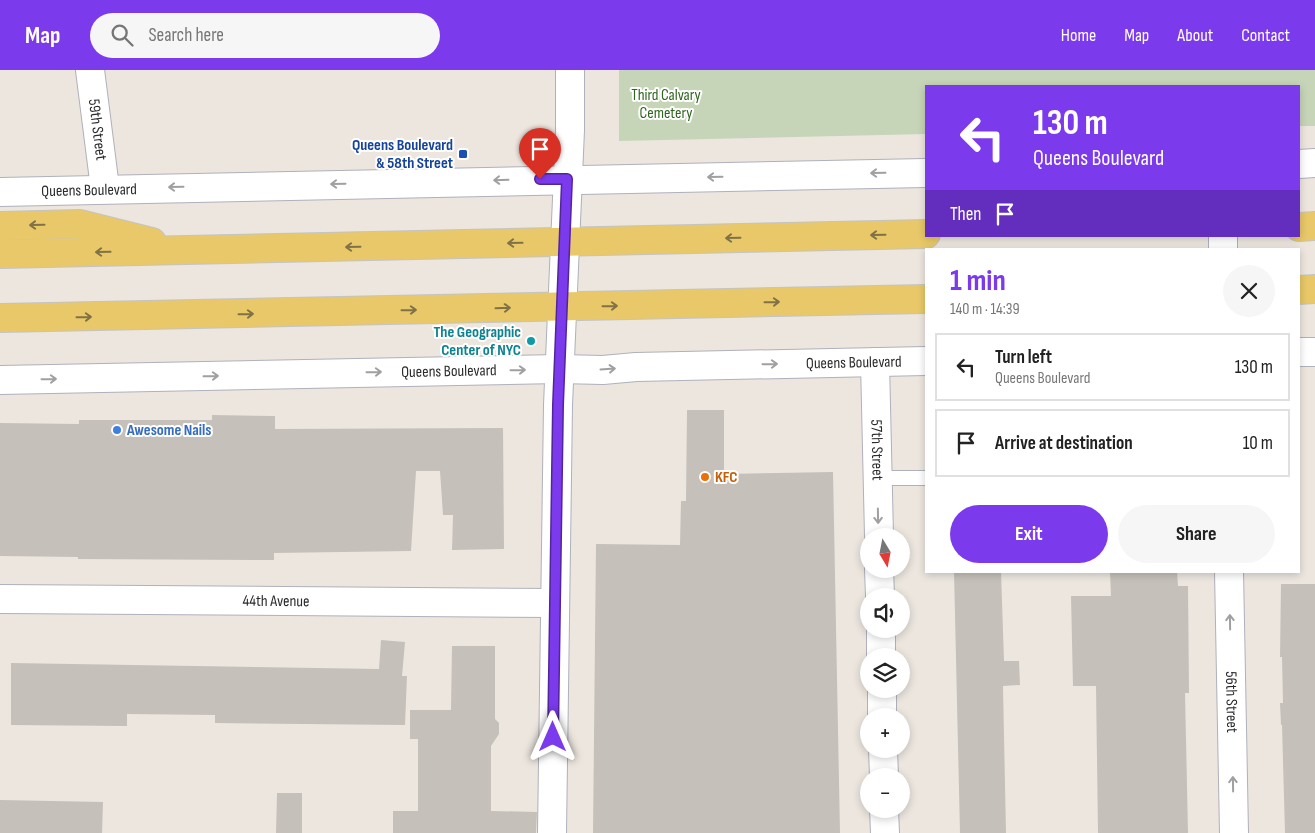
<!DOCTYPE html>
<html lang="en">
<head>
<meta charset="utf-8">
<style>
	:root { --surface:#fff; --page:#f6f6f6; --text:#222; --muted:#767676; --line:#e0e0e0; --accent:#7c3aed }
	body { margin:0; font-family:"Sofia Sans Condensed",sans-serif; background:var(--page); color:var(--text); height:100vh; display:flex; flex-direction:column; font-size:19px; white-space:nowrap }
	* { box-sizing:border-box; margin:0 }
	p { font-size:16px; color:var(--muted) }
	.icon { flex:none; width:28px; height:28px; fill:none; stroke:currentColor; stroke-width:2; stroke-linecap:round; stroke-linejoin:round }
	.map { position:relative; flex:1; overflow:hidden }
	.side { position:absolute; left:925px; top:178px; width:375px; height:325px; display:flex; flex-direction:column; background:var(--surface); border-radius:0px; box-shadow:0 2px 8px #0003 }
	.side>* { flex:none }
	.hud { position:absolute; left:925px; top:15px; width:375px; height:152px; border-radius:0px; box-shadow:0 2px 8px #0003; background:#7c3aed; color:#fff; overflow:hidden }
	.needle { width:32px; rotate:170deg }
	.tools { position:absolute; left:860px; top:458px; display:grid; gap:10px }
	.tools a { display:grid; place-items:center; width:50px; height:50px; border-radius:50%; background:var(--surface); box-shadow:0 2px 8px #0003; font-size:25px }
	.pin { position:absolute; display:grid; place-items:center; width:42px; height:42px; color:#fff; margin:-51px -21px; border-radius:50% 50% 50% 0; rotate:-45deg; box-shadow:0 0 5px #0007 }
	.pin .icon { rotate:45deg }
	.me { position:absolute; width:55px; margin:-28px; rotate:0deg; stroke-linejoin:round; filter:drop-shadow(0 0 4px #0008) }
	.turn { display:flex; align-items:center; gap:18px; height:105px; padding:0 25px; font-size:22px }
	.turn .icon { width:65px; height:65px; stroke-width:2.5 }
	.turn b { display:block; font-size:35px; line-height:42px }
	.then { display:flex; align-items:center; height:48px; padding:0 25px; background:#0003; gap:10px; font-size:19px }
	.round { display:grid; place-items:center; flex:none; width:52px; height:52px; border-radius:26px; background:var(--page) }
	.headline { display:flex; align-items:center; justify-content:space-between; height:85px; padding:0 25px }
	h1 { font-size:30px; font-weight:700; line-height:38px; color:var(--accent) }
	.action { display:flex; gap:10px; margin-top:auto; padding:10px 25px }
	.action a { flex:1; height:58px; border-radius:30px; background:var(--accent); color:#fff; font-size:20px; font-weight:700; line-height:58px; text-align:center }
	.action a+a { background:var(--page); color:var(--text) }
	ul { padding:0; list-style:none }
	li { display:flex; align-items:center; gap:15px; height:68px; margin:0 10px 8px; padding:0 15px; border:2px solid var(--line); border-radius:0px }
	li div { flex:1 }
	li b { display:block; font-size:19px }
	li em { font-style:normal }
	header { display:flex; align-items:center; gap:30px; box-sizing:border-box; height:70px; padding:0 25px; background:var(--accent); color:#fff }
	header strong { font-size:24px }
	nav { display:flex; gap:28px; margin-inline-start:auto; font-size:18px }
	.search { width:350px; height:45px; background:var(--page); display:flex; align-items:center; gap:12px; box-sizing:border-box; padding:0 18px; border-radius:28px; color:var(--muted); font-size:19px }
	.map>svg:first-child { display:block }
</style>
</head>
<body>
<header>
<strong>Map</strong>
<div class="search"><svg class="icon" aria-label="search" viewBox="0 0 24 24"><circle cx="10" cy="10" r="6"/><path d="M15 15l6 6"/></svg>Search here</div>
<nav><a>Home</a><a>Map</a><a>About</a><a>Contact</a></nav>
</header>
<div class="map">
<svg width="1315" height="763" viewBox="0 0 1315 763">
	<rect width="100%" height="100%" fill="#ece6df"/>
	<path fill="#c6d5b7" d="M619 0H1315V56H1299V16H926V64L619 71Z"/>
	<g fill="#c5c0ba">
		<path d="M687 340H724V404L833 402 840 763H593L596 474 680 475 681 431H686Z"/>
		<path d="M212 345 275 346V359L503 358 504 479 452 480 453 445H443L440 401H416L411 481 274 483V490L78 489V487L0 486V353L79 354V350H212Z"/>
		<path d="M954 501H1001L1004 591H1019L1020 615 1003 616 1006 763H960Z"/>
		<path d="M1110 501H1177L1178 516H1188L1189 623H1185L1188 763H1098L1096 616H1073L1071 526H1111Z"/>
		<path d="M1281 514H1315V763H1285L1282 655H1281L1280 633H1283L1282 587H1280Z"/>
		<path d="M381 570 405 572 402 606H407L405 655 215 653V645L127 644V656L11 655V593L379 599Z"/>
		<path d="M452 576H495V649L499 653V664L491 676V741L537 742 536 763H393V741H418V669H410V640H451Z"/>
		<path d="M277 723H302V763H276Z"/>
		<path d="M0 730 103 732 102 763H0Z"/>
	</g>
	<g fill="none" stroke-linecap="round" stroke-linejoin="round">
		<g stroke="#afb1bb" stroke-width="16">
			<path id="lane" d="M877 408H926"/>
		</g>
		<g stroke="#afb1bb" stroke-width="30">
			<g id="street">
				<path id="s1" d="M90 0 105 118"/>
				<path d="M1223 166V179"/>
				<path id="s2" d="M875 292 879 466"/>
				<path d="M879 499 880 526"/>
				<path id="s3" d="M1229 501 1234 763"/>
				<path id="s4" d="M0 529 554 533"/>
				<path d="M881 559V586"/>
				<path d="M882 619V646"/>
				<path d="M883 679 884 706"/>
				<path d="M884 739 885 763"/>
			</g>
		</g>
		<g stroke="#afb1bb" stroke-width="30">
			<g id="secondary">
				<path d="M1299 94 1315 93"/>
				<path id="s5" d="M0 122 926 103"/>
				<path d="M1299 282H1315"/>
				<path id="s6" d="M0 310 559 299 603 300 636 297 926 291"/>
				<path d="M552 763 558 335 570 60V0"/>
			</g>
		</g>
		<g stroke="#c4c4c4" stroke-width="30">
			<g id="primary">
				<path d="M0 156 80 154 152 172"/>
				<path d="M1299 157 1315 156"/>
				<path d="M0 184 926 164"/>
				<path d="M1299 220 1315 219"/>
				<path d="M0 248 926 229"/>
			</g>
		</g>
		<use href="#lane" stroke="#fff" stroke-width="14"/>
		<use href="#street" stroke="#fff" stroke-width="28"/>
		<use href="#secondary" stroke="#fff" stroke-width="28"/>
		<use href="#primary" stroke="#e8c868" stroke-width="28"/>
	</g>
	<defs><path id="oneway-shaft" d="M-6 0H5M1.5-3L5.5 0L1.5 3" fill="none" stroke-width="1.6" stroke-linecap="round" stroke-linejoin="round" transform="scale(1.25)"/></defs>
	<g stroke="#a0a0a0">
		<use href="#oneway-shaft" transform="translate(878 103) rotate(179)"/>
		<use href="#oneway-shaft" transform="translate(715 107) rotate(179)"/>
		<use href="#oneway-shaft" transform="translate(501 110) rotate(178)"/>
		<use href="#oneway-shaft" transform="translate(338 114) rotate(179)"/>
		<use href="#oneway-shaft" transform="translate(176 117) rotate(179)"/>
		<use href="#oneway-shaft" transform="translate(770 294) rotate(-1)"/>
		<use href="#oneway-shaft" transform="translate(608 299) rotate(-4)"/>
		<use href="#oneway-shaft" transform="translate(518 300) rotate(-1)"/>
		<use href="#oneway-shaft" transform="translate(374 302) rotate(-1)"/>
		<use href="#oneway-shaft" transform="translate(211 306) rotate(-1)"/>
		<use href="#oneway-shaft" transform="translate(49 309) rotate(-1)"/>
		<use href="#oneway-shaft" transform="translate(878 446) rotate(89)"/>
		<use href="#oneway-shaft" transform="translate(1230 552) rotate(-91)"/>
		<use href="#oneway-shaft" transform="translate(1233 714) rotate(-91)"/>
	</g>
	<g stroke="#807246">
		<use href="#oneway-shaft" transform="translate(37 155) rotate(179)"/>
		<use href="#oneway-shaft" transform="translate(878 165) rotate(179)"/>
		<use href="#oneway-shaft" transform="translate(733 168) rotate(179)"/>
		<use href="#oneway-shaft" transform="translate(515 173) rotate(179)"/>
		<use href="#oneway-shaft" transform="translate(353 177) rotate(179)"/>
		<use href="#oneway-shaft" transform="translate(103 182) rotate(179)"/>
		<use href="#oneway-shaft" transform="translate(772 232) rotate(-1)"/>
		<use href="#oneway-shaft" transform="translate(610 236) rotate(-1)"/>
		<use href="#oneway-shaft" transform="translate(503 238) rotate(-2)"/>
		<use href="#oneway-shaft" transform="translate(409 240) rotate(-1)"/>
		<use href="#oneway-shaft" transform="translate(246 244) rotate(-1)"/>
		<use href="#oneway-shaft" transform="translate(84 247) rotate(-1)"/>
	</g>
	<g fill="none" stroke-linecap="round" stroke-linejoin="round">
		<g stroke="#51269a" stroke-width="12">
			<path id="route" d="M540 109H567L558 335 553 667"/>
		</g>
		<use href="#route" stroke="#7c3aed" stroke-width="9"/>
	</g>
	<rect fill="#1a4fb4" stroke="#fff" stroke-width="2" x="458" y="79" width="10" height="10" rx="2.5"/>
	<circle fill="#0f9aa8" stroke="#fff" stroke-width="2" cx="531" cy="271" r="5"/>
	<circle fill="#3f7fe0" stroke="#fff" stroke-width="2" cx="117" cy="360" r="5"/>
	<circle fill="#e8710a" stroke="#fff" stroke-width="2" cx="705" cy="407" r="5"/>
	<g text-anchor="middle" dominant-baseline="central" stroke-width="4" stroke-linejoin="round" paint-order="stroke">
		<g font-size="16" fill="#2f651f" stroke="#fff">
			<text x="666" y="25">Third Calvary<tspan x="666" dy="18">Cemetery</tspan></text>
		</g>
		<g font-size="16" fill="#2b2b2b" stroke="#fff">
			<text stroke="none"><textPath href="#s1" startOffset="60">59th Street</textPath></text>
			<text stroke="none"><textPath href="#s5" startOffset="89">Queens Boulevard</textPath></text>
			<text stroke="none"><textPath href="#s6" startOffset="854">Queens Boulevard</textPath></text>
			<text stroke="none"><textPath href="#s6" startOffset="449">Queens Boulevard</textPath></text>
			<text stroke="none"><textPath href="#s2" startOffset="88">57th Street</textPath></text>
			<text stroke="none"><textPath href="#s4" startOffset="276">44th Avenue</textPath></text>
			<text stroke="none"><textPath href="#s3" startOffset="131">56th Street</textPath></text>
		</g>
		<g font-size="16" font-weight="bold" fill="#164399" stroke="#fff" text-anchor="end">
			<text x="453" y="75">Queens Boulevard<tspan x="453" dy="18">&amp; 58th Street</tspan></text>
		</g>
		<g font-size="16" font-weight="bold" fill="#0d838f" stroke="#fff" text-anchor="end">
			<text x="521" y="262">The Geographic<tspan x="521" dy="18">Center of NYC</tspan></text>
		</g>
		<g font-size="16" font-weight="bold" fill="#366cbe" stroke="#fff" text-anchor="start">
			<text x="127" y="360">Awesome Nails</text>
		</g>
		<g font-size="16" font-weight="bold" fill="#c56008" stroke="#fff" text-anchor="start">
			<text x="715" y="407">KFC</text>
		</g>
	</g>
</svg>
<div class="tools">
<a><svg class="needle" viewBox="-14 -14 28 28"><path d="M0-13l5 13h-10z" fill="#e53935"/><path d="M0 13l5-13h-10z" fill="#767676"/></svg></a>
<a><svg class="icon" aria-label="sound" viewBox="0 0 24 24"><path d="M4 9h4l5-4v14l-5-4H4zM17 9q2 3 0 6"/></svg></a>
<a><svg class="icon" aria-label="layers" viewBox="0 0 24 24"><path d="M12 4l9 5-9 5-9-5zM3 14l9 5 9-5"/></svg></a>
<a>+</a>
<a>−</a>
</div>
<div class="pin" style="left:540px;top:109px;background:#d93025"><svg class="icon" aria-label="arrive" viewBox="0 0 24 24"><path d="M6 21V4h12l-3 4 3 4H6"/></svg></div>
<svg class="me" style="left:553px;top:667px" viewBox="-20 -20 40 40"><path d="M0-17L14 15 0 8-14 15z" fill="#7c3aed" stroke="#fff" stroke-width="4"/></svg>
<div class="hud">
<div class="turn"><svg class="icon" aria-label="left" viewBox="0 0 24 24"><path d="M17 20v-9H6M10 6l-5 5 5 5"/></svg><div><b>130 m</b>Queens Boulevard</div></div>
<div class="then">Then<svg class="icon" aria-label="arrive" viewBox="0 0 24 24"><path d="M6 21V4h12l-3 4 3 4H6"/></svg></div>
</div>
<section class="side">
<div class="headline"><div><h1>1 min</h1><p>140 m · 14:39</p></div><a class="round"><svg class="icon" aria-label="close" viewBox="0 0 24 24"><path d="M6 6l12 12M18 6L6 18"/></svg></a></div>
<ul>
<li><svg class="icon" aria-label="left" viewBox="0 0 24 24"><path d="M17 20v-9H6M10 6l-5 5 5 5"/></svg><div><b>Turn left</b><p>Queens Boulevard</p></div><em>130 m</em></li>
<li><svg class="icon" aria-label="arrive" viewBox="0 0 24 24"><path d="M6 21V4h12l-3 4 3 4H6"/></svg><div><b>Arrive at destination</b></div><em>10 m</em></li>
</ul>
<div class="action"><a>Exit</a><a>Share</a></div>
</section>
</div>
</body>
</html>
